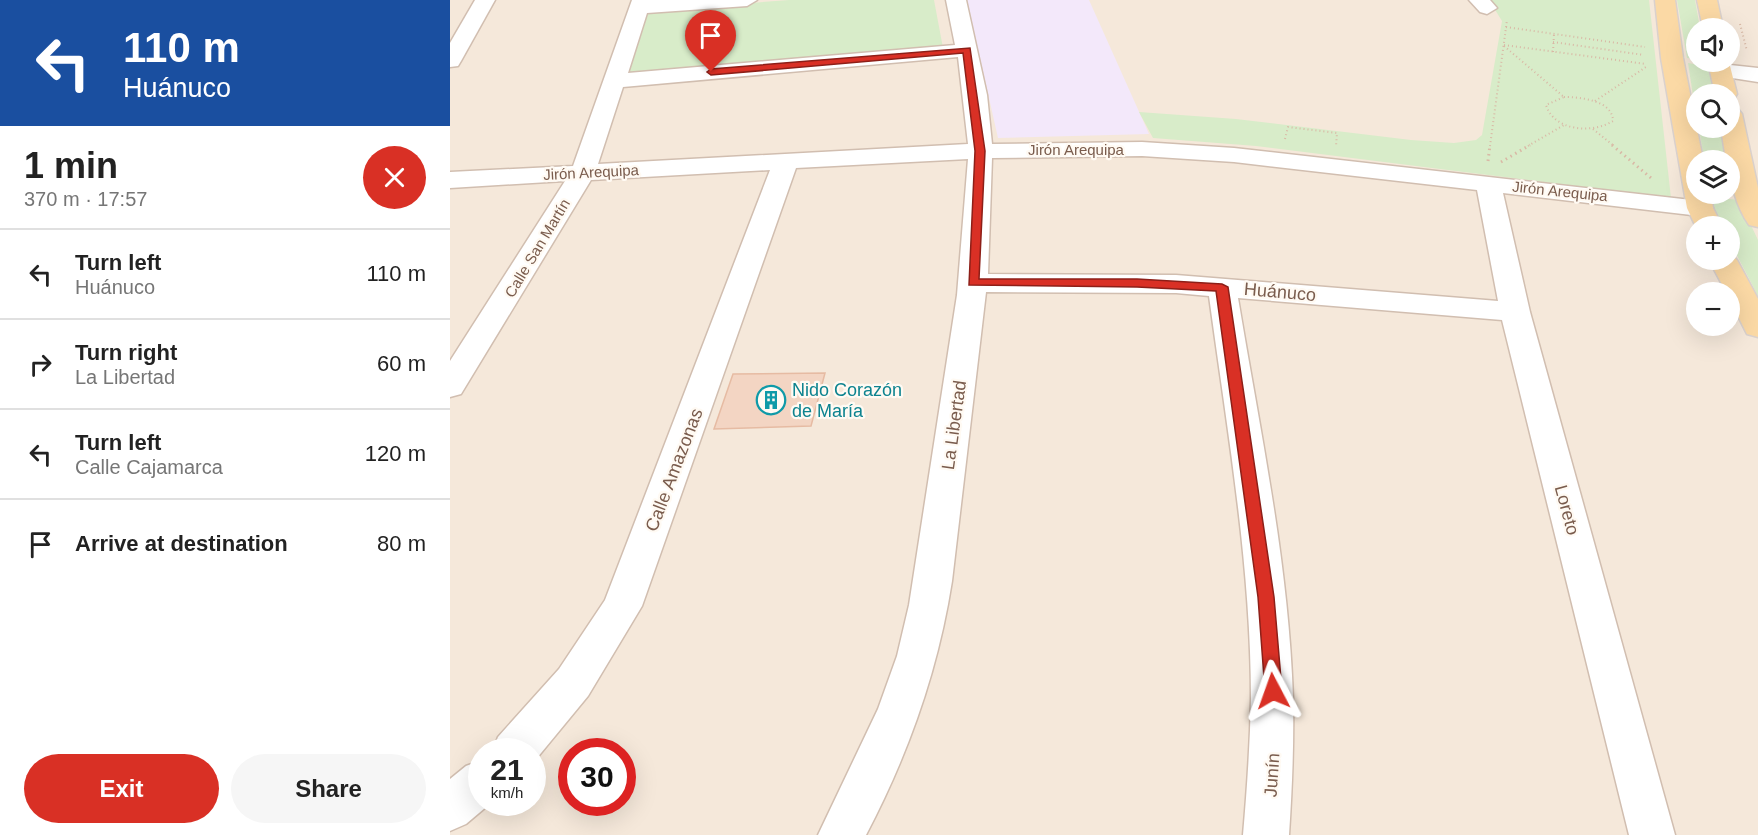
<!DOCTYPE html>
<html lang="en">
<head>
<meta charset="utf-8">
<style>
	:root { --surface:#fff; --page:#f6f6f6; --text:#222; --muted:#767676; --line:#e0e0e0; --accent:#d93025 }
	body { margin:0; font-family:Helvetica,sans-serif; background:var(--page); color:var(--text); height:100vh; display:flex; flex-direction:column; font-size:22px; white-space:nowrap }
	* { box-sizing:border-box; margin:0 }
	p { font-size:20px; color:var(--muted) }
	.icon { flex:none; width:33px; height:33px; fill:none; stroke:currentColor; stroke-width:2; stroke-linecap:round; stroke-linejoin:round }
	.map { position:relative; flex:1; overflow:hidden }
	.drawer { display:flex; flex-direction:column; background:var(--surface); width:450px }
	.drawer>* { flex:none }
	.hud { background:#1a4fa0; color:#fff; overflow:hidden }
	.tools { position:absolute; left:1236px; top:18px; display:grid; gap:12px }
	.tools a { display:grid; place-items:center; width:54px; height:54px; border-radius:50%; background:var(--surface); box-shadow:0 6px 24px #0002; font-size:30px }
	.speed { position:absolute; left:18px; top:738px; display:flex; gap:12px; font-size:30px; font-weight:700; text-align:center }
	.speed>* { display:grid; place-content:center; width:78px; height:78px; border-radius:50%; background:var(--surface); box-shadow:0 6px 24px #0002; line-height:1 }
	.speed small { font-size:15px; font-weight:400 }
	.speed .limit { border:9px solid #d22; background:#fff; color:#111 }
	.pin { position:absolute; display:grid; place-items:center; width:51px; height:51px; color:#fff; margin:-62px -26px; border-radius:50% 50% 50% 0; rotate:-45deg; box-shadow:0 0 6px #0007 }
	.pin .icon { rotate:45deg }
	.me { position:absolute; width:66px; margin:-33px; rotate:356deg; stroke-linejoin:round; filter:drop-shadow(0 0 4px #0008) }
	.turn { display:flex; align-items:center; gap:21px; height:126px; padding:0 24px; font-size:27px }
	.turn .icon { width:78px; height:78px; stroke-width:2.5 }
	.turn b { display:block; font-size:42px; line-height:51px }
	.round { display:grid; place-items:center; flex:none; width:63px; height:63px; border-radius:32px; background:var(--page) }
	.head { display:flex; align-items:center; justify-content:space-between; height:102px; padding:0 24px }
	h1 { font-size:36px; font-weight:700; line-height:45px }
	.cta { display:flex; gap:12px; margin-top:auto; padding:12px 24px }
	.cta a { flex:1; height:69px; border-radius:36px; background:var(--accent); color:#fff; font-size:24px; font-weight:700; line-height:69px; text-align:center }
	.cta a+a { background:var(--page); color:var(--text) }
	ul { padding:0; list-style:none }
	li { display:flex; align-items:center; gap:18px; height:90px; padding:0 24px; border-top:2px solid var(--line) }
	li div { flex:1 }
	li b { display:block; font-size:22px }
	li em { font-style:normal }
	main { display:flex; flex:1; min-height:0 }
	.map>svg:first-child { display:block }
</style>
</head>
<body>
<main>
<section class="drawer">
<div class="hud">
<div class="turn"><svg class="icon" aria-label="left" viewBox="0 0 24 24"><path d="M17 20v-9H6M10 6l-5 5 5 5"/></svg><div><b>110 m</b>Huánuco</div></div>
</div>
<div class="head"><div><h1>1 min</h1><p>370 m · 17:57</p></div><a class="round" style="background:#d93025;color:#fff"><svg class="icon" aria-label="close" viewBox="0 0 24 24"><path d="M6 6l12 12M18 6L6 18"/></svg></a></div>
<ul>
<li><svg class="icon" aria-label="left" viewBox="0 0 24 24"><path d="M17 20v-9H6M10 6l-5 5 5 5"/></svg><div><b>Turn left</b><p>Huánuco</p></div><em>110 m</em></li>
<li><svg class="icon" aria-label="right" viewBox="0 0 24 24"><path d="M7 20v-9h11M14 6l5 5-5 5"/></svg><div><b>Turn right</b><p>La Libertad</p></div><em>60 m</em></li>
<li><svg class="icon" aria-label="left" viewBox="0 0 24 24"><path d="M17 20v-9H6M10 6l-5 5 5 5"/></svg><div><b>Turn left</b><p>Calle Cajamarca</p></div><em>120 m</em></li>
<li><svg class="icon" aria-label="arrive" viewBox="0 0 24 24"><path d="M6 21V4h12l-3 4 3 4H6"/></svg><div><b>Arrive at destination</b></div><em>80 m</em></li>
</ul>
<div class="cta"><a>Exit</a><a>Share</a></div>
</section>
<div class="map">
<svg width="1308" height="835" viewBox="0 0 1308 835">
	<rect width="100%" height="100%" fill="#fdf6ec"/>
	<path fill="#f5e8da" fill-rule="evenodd" d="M0 0H1308V835H0ZM1246 28H1280V62H1246ZM1246 94H1280V128H1246ZM1246 160H1280V194H1246ZM1246 226H1280V260H1246ZM1246 292H1280V326H1246ZM32 752H82V802H32ZM122 752H172V802H122Z"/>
	<path fill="#f3e8fa" d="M517 0H639L699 134 548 138Z"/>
	<g fill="#d8ecc9">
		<path d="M339 0H484L493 48 175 76 193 11Z"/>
		<path d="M1039 0H1199L1221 198 806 146 703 138 689 112 786 119 961 140 1004 143 1026 140 1032 135 1052 21Z"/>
		<path d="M1227 0H1245L1250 28H1246V59L1237 58Z"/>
		<path d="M1238 63 1260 67 1266 94H1246V115Z"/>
		<path d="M1249 128H1272L1278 160H1254Z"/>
		<path d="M1259 197 1289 200 1308 240V296L1280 242V226H1272Z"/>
	</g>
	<path fill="#f3d5c3" stroke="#e6bba3" stroke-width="1.5" d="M375 373 361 426 264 429 283 374Z"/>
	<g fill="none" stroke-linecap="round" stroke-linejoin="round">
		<g stroke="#d1beb0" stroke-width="3">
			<g id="minor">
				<path d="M25 0H45L11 61 8 66 0 67V43Z"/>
				<path d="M182 0H307L297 6 197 13 178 73 505 45 496 0H516L537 95 542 144 692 142 784 148 1259 202 1263 208 1259 214 1250 216 1053 193 1080 312 1225 835H1179L1052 320 788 298C810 431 839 564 843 699 844 744 842 789 839 835H793C797 790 800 744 801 699 801 564 777 429 759 296L726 293 536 292 502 581C488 671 458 755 416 835H368L428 709 447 656 459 605 507 295 518 159 346 168 192 606 138 696 82 764V752H42L48 737 109 669 155 600 320 170 141 180 11 394 0 397V361L115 181 0 188V172L123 166ZM508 57 518 144 148 164 173 87ZM692 156 784 162 1027 190 1048 301 726 275 538 274 542 158Z"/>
				<path d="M1019 0H1040L1047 8 1037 14 1030 12Z"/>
				<path d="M1271 64 1308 68V82L1263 75 1260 70 1263 65Z"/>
				<path d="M32 760V802H42L16 824 0 831V779L16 766Z"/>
			</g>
		</g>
		<g stroke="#dad1cd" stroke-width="3">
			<g id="major">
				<path d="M1205 0H1225L1233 58 1253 160H1246V194H1261L1263 208 1272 226 1246 227 1237 208 1211 58Z"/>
				<path d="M1247 0H1267L1273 28H1253Z"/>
				<path d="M1258 62H1279L1287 94 1284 99 1280 100V94H1265Z"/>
				<path d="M1280 107 1288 109 1292 114 1308 188V227L1299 225C1286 206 1280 183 1280 160H1276L1271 128H1280Z"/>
				<path d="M1280 253 1287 260 1308 299V337L1297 334 1280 300V292H1276L1259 260H1280Z"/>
			</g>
		</g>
		<g stroke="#d9b8a5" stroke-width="2" stroke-dasharray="1 3" stroke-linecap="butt">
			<path d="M1290 24 1297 51"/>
			<path d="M1056 27 1195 47"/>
			<path d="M1103 42 1194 55"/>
			<path d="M1054 45 1196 64"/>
			<path d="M1054 46 1114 97"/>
			<path d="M1103 52 1104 34"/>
			<path d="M1114 97C1129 97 1163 100 1163 121 1142 134 1104 131 1096 105Z"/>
			<path d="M1145 101 1196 67"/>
			<path d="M1143 129 1164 146"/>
			<path d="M835 139 838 127 887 133 886 146"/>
			<path d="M1040 146 1057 20"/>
			<path d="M1078 146 1114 125"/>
		</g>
		<g stroke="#d9b8a5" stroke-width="3" stroke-dasharray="1.5 4" stroke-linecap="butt">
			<path d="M1162 145 1201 178"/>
			<path d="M1038 161 1040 145"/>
			<path d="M1051 162 1080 145"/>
		</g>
		<use href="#minor" fill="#fff" fill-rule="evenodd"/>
		<use href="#major" fill="#fbd9a5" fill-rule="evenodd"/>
	</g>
	<path fill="#d93025" stroke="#8d1f18" stroke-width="1.5" d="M520 48 535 151 529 279H687L772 284 778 287 824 597 832 691 829 697 823 699 817 697 815 691 808 597 766 291 687 287 519 285 525 151 513 53 261 75 257 72 261 69Z"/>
	<defs>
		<g id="building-ring" transform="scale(1.5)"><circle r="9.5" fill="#fffaf3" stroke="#0f9aa8" stroke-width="1.5"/><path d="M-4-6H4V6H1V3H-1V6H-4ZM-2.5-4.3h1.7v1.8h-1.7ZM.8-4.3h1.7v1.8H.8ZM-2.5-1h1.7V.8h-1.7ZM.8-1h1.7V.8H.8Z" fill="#0f9aa8"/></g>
	</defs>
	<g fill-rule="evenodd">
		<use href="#building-ring" x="321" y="400"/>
	</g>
	<g text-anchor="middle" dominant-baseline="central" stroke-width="4.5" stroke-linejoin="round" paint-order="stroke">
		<g font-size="15" fill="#7a5c4d" stroke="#fffaf3">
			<text x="626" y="149">Jirón Arequipa</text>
			<text transform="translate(141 172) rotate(-3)">Jirón Arequipa</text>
			<text transform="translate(1110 191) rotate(6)">Jirón Arequipa</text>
			<text transform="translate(87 248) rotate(-59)">Calle San Martín</text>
		</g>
		<g font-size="18" fill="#7a5c4d" stroke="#fffaf3">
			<text transform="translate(830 292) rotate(5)">Huánuco</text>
			<text transform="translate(504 425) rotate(-82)">La Libertad</text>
			<text transform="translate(224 470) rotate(-69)">Calle Amazonas</text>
			<text transform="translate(1117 510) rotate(75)">Loreto</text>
			<text transform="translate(822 775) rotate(-86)">Junín</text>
		</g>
		<g font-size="18" fill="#0d838f" stroke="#fffaf3" text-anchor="start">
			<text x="342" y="390">Nido Corazón<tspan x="342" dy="21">de María</tspan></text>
		</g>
	</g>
</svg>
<div class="tools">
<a><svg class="icon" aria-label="sound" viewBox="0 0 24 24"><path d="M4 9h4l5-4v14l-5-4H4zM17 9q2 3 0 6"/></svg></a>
<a><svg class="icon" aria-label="search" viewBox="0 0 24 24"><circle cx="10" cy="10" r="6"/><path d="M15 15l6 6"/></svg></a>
<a><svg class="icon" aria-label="layers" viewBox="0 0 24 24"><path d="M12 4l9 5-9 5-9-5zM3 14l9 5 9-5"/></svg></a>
<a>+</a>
<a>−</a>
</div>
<div class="speed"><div>21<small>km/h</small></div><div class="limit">30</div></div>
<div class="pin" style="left:261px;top:72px;background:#d93025"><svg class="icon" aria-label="arrive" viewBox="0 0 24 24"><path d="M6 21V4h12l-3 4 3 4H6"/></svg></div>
<svg class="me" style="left:823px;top:691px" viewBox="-20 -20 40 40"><path d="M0-17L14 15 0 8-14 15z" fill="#d93025" stroke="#fff" stroke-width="4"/></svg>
</div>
</main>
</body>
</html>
